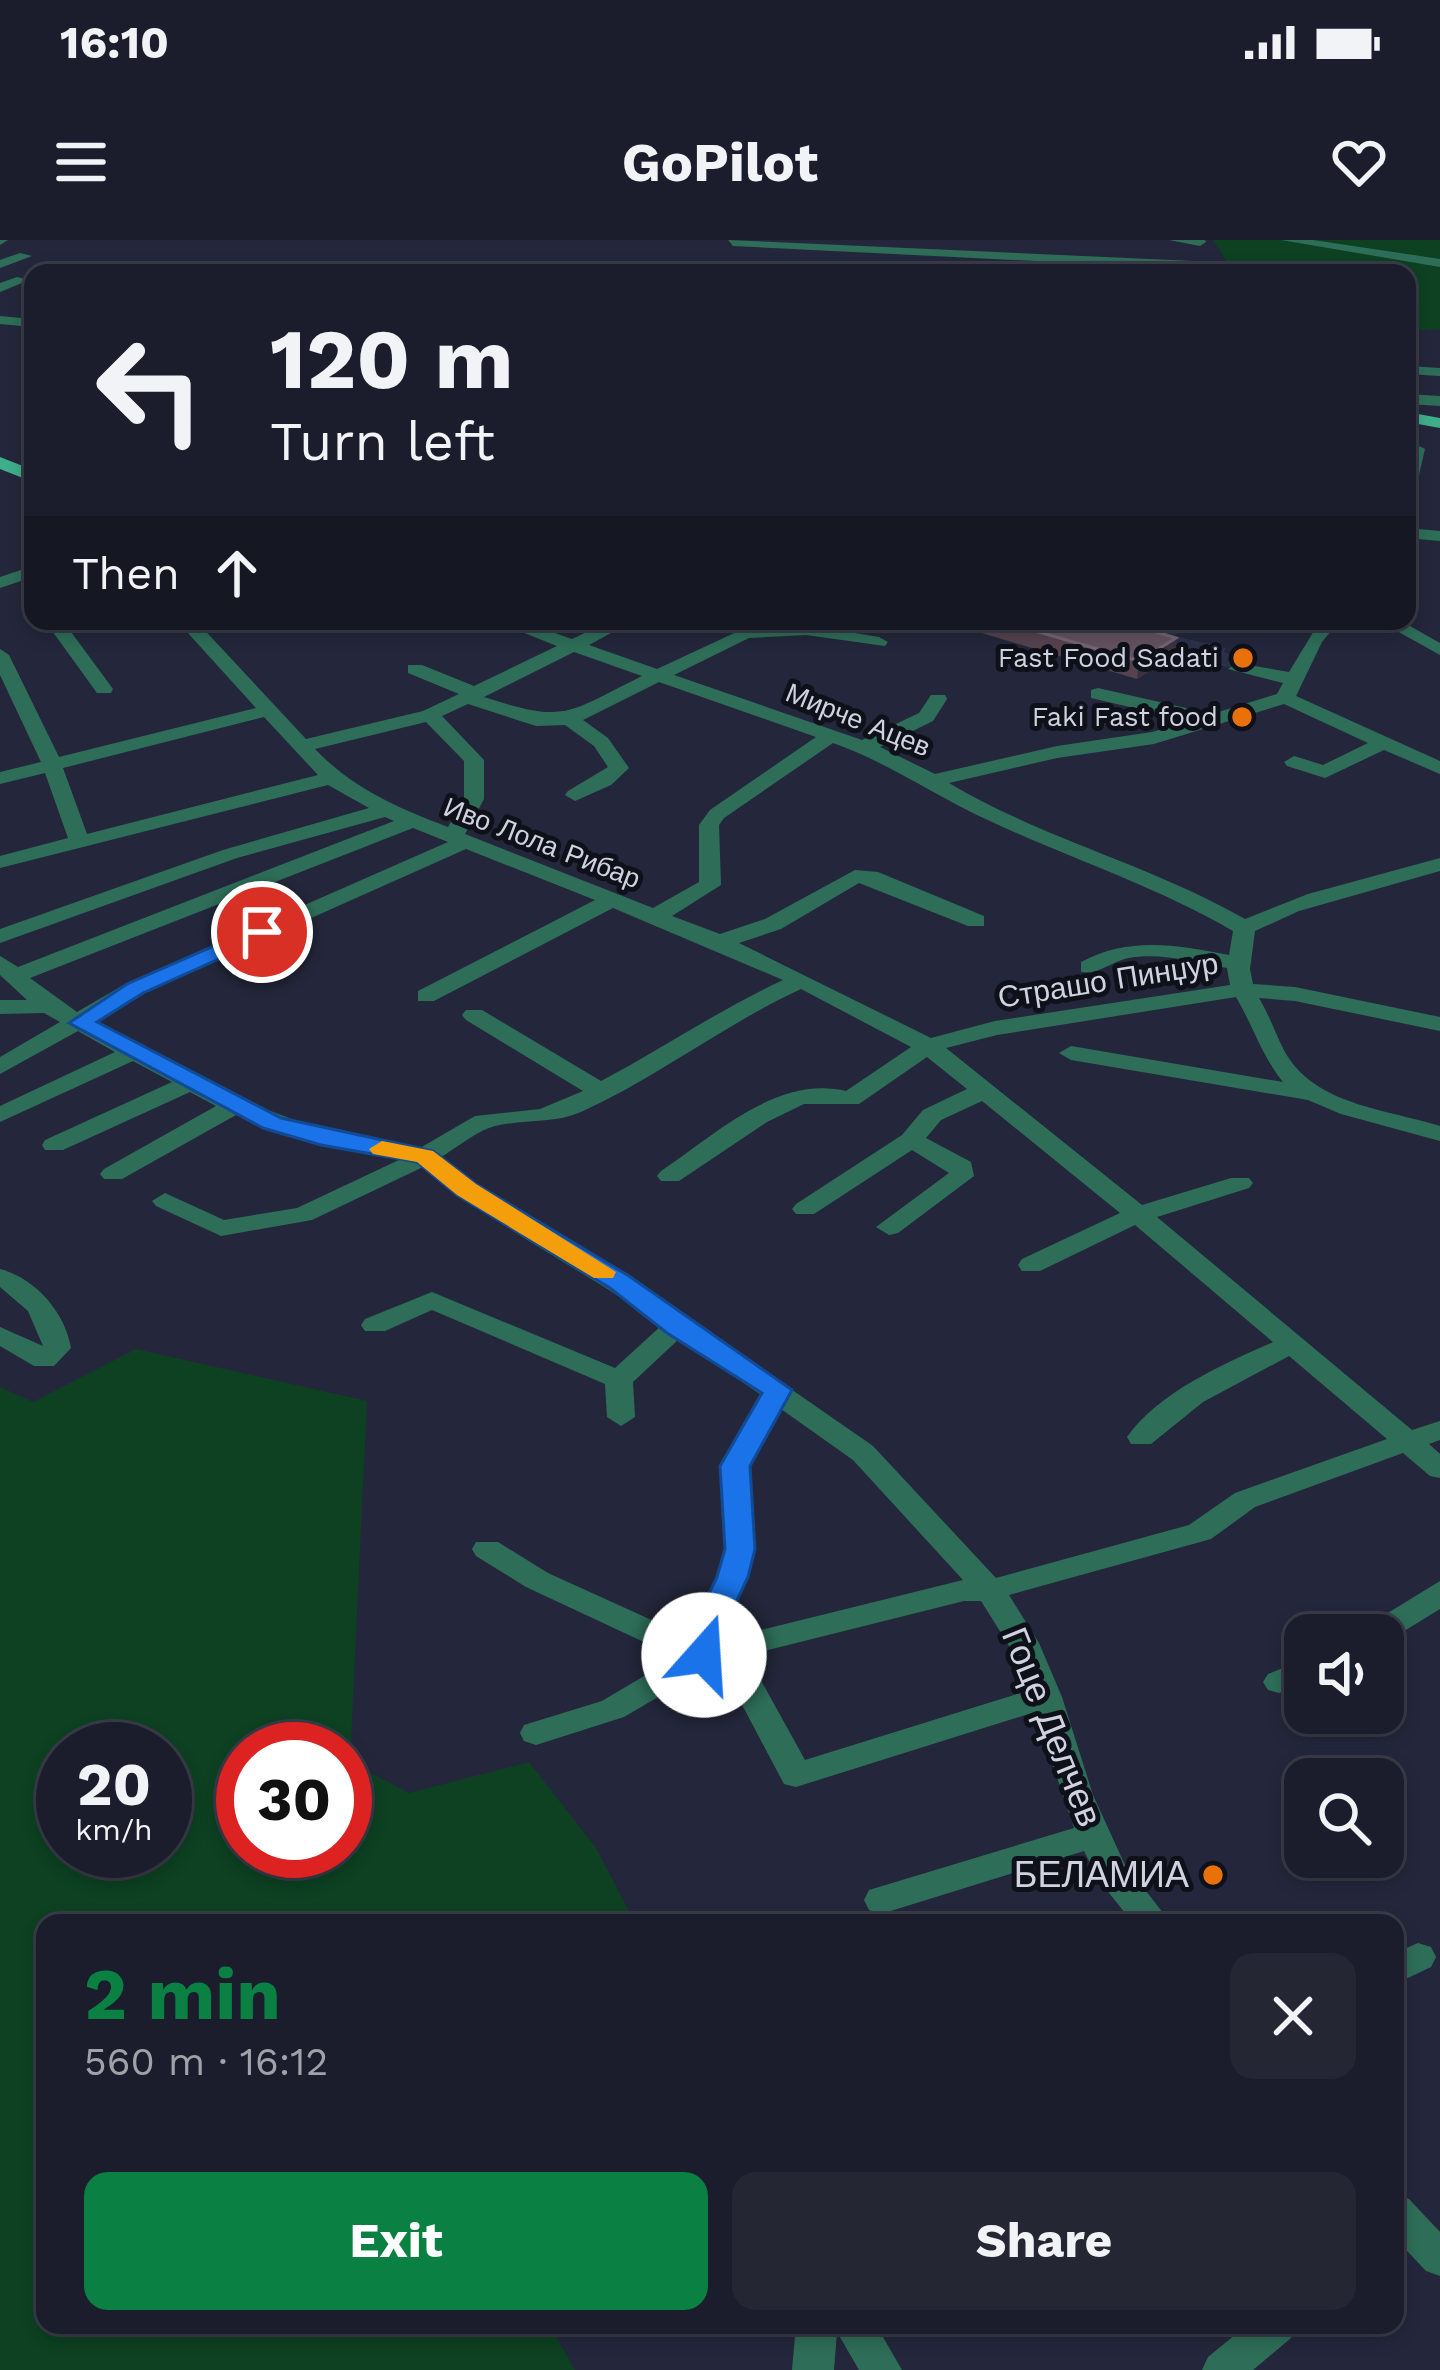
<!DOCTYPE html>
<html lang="en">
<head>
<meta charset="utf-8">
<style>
	:root { --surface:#1b1d2c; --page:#242634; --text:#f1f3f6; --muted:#a0a2a9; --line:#393b48; --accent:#0b8043 }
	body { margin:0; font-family:"Work Sans",sans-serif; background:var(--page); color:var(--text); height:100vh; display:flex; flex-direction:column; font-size:45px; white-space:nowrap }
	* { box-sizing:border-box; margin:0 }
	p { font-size:39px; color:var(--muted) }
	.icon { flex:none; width:66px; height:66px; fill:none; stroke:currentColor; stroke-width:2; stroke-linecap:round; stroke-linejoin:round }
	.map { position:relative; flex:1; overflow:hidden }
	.sheet { position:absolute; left:36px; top:1674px; width:1368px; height:420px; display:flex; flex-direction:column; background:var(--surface); border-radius:24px; box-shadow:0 6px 18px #0003,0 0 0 3px var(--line) }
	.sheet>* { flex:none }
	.guide { position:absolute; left:24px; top:24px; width:1392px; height:366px; border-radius:24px; box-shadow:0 6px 18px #0003,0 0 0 3px var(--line); background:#1b1d2c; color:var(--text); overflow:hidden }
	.fabs { position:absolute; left:1284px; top:1374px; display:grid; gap:24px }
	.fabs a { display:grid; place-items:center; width:120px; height:120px; border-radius:24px; background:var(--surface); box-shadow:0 6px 18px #0003,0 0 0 3px var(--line); font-size:60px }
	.speed { position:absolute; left:36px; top:1482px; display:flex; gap:24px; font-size:60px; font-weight:700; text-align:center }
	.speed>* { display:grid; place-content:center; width:156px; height:156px; border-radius:50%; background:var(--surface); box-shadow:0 6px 18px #0003,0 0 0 3px var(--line); line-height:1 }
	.speed small { font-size:30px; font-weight:400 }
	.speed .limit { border:18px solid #d22; background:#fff; color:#111 }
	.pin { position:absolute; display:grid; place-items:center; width:102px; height:102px; color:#fff; margin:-51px; border:6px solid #fff; border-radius:50%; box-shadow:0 3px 12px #0007 }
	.me { position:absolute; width:132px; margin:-66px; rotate:19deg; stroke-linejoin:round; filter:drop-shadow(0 0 9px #0008) }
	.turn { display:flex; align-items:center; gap:42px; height:252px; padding:0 48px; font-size:54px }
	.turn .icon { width:156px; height:156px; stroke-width:2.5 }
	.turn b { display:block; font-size:84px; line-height:102px }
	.then { display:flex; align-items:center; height:114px; padding:0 48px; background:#0003; gap:24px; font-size:45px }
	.round { display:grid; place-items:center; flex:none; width:126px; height:126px; border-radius:24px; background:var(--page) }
	.summary { display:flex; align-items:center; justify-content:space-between; height:204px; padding:0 48px }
	h1 { font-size:72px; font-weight:700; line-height:90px; color:var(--accent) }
	.action { display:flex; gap:24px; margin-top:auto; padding:24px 48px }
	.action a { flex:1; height:138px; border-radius:24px; background:var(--accent); color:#fff; font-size:48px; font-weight:700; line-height:138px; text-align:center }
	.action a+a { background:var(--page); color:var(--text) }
	.status { display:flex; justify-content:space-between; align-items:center; height:84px; padding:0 60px; background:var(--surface); direction:ltr }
	.status svg { height:33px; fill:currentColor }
	header { display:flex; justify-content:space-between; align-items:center; height:156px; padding:0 48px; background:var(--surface); font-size:54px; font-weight:700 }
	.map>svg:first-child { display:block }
</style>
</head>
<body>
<div class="status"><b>16:10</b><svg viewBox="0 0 49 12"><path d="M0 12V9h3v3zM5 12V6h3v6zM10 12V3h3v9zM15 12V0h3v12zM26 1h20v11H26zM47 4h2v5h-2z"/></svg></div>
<header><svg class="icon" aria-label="menu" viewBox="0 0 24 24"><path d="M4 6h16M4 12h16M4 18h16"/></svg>GoPilot<svg class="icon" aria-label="heart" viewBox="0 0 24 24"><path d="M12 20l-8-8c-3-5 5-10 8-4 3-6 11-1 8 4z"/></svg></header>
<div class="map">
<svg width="1440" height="2130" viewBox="0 0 1440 2130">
	<rect width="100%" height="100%" fill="#24273b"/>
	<path fill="#2c314b" d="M1058 381H1193L1174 396 1226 408 1224 412 1230 414 1226 421 1242 424 1237 429 1175 415Z"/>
	<g fill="#0d4122" fill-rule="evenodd">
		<path d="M1213 0H1440V90L1407 89V33H1234Z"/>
		<path d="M136 1109 367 1161 350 1522 409 1553 529 1522 596 1608 635 1683H45V2085H568L555 2095 575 2130H0V1147L33 1162ZM165 1509V1611H63V1509ZM243 1509H345V1611H243Z"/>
	</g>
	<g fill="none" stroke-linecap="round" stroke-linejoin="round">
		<g fill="#2e6e59" fill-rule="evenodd">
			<path d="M0 0H8L0 5Z"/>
			<path d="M728 0 1216 22 1223 26 1216 30 733 6Z"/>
			<path d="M1169 0H1205L1206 2 1200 6Z"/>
			<path d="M1281 0H1313L1440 19V27Z"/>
			<path d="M20 13 32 16 0 28V20Z"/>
			<path d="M704 22 847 29 854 33 699 29Z"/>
			<path d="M17 37 29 40 0 52V43Z"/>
			<path d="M0 76 33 79V87L0 84Z"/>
			<path d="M1407 126 1440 128V136L1407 134Z"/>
			<path d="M1407 154 1440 156V166L1407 164Z"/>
			<path d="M1407 200 1425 209 1415 252 1407 257Z"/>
			<path d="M1407 288 1440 291V301L1407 298Z"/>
			<path d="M33 326V337L0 348V337Z"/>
			<path d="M45 381H63L113 449 111 453H97Z"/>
			<path d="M177 381H196L306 499 423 471 459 454 408 433V425H422L474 446 557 406 494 381H520L572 399 610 381H633L589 405 657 429 745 388 806 385 879 397 888 402 885 406 806 395 749 398 674 435 862 500 919 473 931 455H945L947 459 933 481 880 507 935 534 1057 506 1152 492 1190 481 1091 458V450L1098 448 1212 474 1277 454 1283 443 1228 429 1237 423 1289 432 1320 381H1339L1322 402 1296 456 1440 521V534L1384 510 1325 538 1287 526 1284 522 1294 516 1323 525 1368 503 1284 464 1154 504 1057 518 949 543C1043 599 1151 625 1245 679L1308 654 1440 618V631L1299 671 1255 691 1250 729 1253 744 1295 747 1440 777V791L1295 761 1259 758C1271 778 1278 801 1288 817 1320 866 1390 870 1440 886V901L1341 874 1308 860 1071 820 1059 813 1071 806 1283 842C1262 816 1253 786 1236 757L997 795 946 808 1142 965 1231 938H1249L1253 943 1249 948 1157 977 1412 1190 1440 1181V1200L1429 1204 1440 1214V1238L1430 1236 1403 1213 1255 1267 1211 1299 1009 1355 1039 1403 1062 1457 1093 1555 1124 1623 1171 1683H1133L1098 1639 1084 1611 881 1674 869 1670 864 1660 869 1650 1074 1588 1035 1472 796 1547 784 1544 730 1442 704 1430 624 1477 536 1505 524 1501 520 1493 524 1485 602 1461 676 1417 526 1347 476 1316 472 1309 476 1302H498L548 1333 689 1397 718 1337 725 1309 720 1225 761 1155 680 1098 633 1142 635 1177 621 1186 607 1177 605 1144 432 1070 385 1091H365L361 1085 365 1079 432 1052 615 1128 662 1085C584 1030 497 988 423 927L312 980 221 996 156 966 152 961 165 953 224 980 297 968 401 919 312 903 236 875 122 939H104L100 934 104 929 216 866 190 852 63 910H45L42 905 45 900 172 842 133 821 0 882V866L115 812 78 791 0 834V817L60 782 44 773 0 774V760H27L0 735V716L18 727 394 581 385 577 237 618 0 703V689L223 610 369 568 328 545 0 628V616L68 598 45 533 0 544V532L41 522 0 435V409L9 415 59 517 256 468ZM574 412 642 436C567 473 567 484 484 457ZM659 442 816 497 710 570 699 585V642L653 668 465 594 484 559V520L442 476 468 464 536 486 565 485 594 506 608 527 568 551 565 555 575 561 611 545 629 528 608 498 583 480ZM264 477 318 535 87 594 63 528ZM426 482 464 521V559L448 587C398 568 352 548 315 509ZM833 503C890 523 936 557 990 581 1071 619 1156 646 1233 691L1229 715C1176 705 1130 696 1081 722V732C1099 735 1110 722 1128 718 1160 712 1195 722 1227 728L1230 745 995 781 931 798 739 703 781 689 859 643 968 686H984V676L878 632 855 630 765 679 720 694 672 676 721 645 719 585 724 578ZM413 588 448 602 127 743 77 772 30 738ZM466 609 595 660 418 751V761H434L613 668 783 740C720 769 662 809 601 841L482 770H466L462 775 466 780 583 851 540 869 475 876 420 908 326 892 239 859 94 782 143 753ZM801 749 911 807 846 851C776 835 715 895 661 931L657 936 661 941H679L767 882 804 864H859L927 817 967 849 923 870 902 895 796 964 792 969 796 974H814L912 910 949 933 876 987 889 995 898 993 974 936 971 922 926 898 941 880 982 861 1120 973 1022 1019 1018 1025 1022 1031H1040L1135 985 1273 1102C1223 1124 1159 1152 1127 1197L1131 1204H1151L1203 1162 1289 1116 1387 1199 1235 1253 1189 1285 996 1338 873 1206 628 1036 475 945 441 917C456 908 473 894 489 888 519 878 551 885 581 872 658 837 725 784 801 749ZM781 1169 853 1220 963 1340 720 1400 748 1337 755 1309 750 1225ZM964 1361H981L1008 1404 1027 1451 805 1520 753 1426 736 1418Z"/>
			<path d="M1379 381H1401L1440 403V415Z"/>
			<path d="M0 1029C35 1038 65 1072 71 1108L54 1126H34L0 1106V1087L43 1106 28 1071 0 1047Z"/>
			<path d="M1440 1341V1369L1383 1404V1395H1360L1365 1387Z"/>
			<path d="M1305 1419V1443L1279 1453 1268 1450 1263 1442 1268 1434Z"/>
			<path d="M1418 1703 1431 1707 1436 1717 1431 1727 1395 1744V1713Z"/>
			<path d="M1395 1954 1409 1959 1440 1992V2036L1426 2031 1395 1998Z"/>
			<path d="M796 2085H876L902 2130H859L837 2092 834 2130H792Z"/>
			<path d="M1247 2085H1297L1291 2098 1253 2130H1202L1208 2117Z"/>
		</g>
		<g fill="#3fae8b" fill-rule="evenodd">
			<path d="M1407 172 1440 178V188L1407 182Z"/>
			<path d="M0 217 33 230V242L0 229Z"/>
		</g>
	</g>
	<path fill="#56434f" d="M941 381H1120L1175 415 1137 439Z"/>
	<path fill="#3d3140" d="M1176 398 1175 415 1137 439 1139 421Z"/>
	<path fill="#63525f" stroke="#746673" stroke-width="3" d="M1001 381H1120L1176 398 1139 421Z"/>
	<path fill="#1a73e8" stroke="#114b97" stroke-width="3" d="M262 685 270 687V696L143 753 97 782 281 878 433 911 476 944 629 1036 792 1150 750 1226 755 1309 748 1337 721 1394 715 1423H693L689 1394 717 1337 725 1309 720 1226 762 1153 667 1093 610 1048 457 955 417 922 321 905 263 888 69 783 127 744Z"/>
	<path fill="#f59e0b" d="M382 901 433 911 476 944 616 1032 613 1038H594L457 955 417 922 373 914 369 909Z"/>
	<g fill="#e8710a" stroke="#0f111a" stroke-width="4.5">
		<circle cx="1243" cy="418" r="12"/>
		<circle cx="1242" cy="477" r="12"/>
		<circle cx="1213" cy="1635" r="12"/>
	</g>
	<g text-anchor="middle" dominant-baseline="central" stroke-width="10" stroke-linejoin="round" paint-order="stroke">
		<g font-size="27" fill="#d0d2e0" stroke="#0f111a" text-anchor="end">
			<text x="1219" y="418">Fast Food Sadati</text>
			<text x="1218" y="477">Faki Fast food</text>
		</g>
		<g font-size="27" fill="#d0d2e0" stroke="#0f111a">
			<text transform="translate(858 480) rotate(22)">Мирче Ацев</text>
			<text transform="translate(542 603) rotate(21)">Иво Лола Рибар</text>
		</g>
		<g font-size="30" fill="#d0d2e0" stroke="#0f111a">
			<text transform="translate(1108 740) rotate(-9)">Страшо Пинџур</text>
		</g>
		<g font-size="36" fill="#d0d2e0" stroke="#0f111a">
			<text transform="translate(1052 1487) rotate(68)">Гоце Делчев</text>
		</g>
		<g font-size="36" fill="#d0d2e0" stroke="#0f111a" text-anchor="end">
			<text x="1189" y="1635">БЕЛАМИА</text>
		</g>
	</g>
</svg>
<div class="fabs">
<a><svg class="icon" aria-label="sound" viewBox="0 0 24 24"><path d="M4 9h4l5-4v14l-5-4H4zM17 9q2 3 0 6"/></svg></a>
<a><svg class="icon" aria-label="search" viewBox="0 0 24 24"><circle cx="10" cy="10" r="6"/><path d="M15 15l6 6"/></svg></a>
</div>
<div class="speed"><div>20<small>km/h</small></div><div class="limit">30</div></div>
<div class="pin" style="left:262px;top:692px;background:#d93025"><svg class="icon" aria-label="arrive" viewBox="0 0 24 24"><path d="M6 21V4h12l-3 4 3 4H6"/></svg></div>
<svg class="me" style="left:704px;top:1415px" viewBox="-20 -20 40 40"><circle r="19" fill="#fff"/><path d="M0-13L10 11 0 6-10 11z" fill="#1a73e8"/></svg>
<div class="guide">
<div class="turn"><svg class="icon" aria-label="left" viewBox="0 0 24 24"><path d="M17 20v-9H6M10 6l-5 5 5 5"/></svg><div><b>120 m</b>Turn left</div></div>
<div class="then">Then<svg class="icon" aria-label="ahead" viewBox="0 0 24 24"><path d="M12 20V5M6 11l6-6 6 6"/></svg></div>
</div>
<section class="sheet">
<div class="summary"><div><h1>2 min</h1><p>560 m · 16:12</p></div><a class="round"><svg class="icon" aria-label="close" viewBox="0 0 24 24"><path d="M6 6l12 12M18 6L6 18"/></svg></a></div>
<div class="action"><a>Exit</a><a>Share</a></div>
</section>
</div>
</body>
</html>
